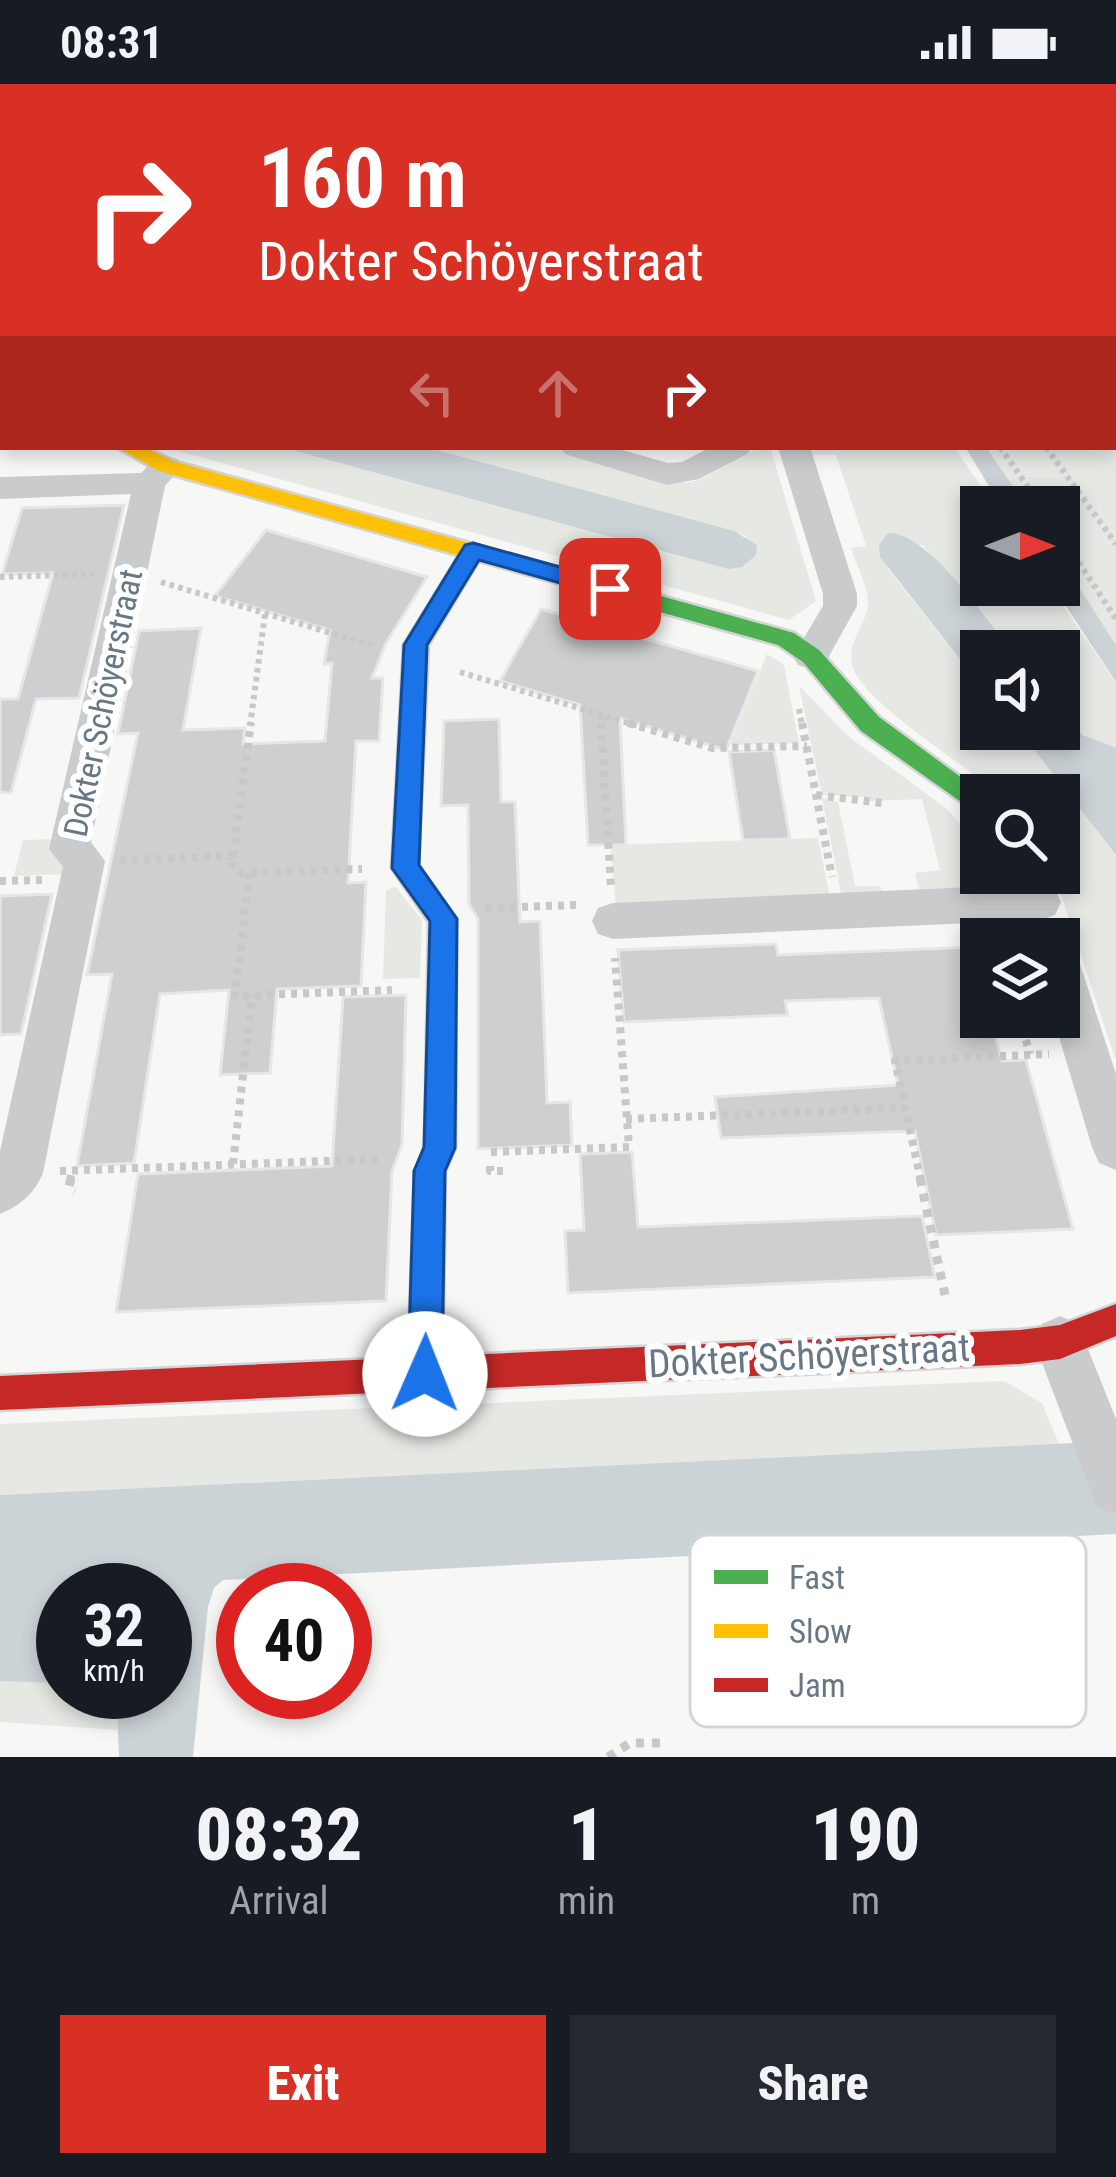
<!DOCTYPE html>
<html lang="en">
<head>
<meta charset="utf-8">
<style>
	:root { --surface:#171b24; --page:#242831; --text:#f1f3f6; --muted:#9ea1a6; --accent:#d93025 }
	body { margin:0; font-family:"Roboto Condensed",sans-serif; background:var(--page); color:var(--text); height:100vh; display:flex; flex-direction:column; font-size:45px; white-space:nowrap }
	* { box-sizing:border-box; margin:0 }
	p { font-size:39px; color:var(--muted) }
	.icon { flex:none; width:66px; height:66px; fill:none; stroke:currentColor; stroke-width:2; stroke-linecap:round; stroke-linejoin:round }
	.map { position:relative; height:1673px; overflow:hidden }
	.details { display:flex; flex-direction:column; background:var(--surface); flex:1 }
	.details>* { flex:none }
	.hud { position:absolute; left:0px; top:0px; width:1116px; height:366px; box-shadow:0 6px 18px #0003; background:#d93025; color:#fff; overflow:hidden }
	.needle { width:78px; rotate:90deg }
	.controls { position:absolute; left:960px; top:402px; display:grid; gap:24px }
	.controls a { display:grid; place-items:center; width:120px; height:120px; border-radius:0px; background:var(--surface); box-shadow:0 6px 18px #0003; font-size:60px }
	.speed { position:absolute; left:36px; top:1479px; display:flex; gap:24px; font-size:60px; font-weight:700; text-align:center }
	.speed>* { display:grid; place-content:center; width:156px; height:156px; border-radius:50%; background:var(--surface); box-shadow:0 6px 18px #0003; line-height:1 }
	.speed small { font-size:30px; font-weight:400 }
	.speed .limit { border:18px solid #d22; background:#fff; color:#111 }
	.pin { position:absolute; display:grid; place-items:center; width:102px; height:102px; color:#fff; margin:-51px; border-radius:24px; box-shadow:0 6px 18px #0006 }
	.me { position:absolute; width:132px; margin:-66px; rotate:1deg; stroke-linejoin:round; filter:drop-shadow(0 0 9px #0008) }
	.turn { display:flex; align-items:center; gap:42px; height:252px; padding:0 60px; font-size:54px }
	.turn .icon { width:156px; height:156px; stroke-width:2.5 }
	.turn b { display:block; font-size:84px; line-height:102px }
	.lanes { display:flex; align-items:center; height:114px; padding:0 60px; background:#0003; justify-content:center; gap:60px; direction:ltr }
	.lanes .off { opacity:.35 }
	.eta { display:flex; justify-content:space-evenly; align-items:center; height:204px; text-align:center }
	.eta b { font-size:72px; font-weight:800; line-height:84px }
	.primary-button { display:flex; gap:24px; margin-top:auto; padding:24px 60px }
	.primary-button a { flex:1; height:138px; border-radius:0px; background:var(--accent); color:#fff; font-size:48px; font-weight:800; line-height:138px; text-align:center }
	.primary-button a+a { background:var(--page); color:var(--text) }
	.status { display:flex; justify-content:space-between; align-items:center; height:84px; padding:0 60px; background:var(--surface); direction:ltr }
	.status svg { height:33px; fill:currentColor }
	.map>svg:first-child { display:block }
</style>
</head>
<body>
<div class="status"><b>08:31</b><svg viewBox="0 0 49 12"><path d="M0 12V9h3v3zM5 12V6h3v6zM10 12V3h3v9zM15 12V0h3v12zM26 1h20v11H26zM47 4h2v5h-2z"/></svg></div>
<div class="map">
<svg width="1116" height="1673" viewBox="0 0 1116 1673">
	<rect width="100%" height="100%" fill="#f7f7f6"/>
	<g fill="#e5e8e3">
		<path d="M1113 297 1116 299V561L1059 472V423H1027L986 363H1113Z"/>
		<path d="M164 363H281L728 485 747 452 426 363H554L684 399C716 396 738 363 770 363L816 517 789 536Z"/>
		<path d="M808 363H954L995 423H981V501H1049L1116 599V664C1058 648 1059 619 1059 567H1012L923 461H879L888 485 981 602V645H1018L1116 771V977L1054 789H1059V711H998C967 680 860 618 852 580 847 556 868 540 868 518 868 501 856 480 851 464L866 462 836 371H811Z"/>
		<path d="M767 570 784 581 799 659 730 661Z"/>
		<path d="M799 602 849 653 946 724 981 764V789H998L1002 803 919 805 915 789 940 786 922 715 869 717 867 713 822 711Z"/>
		<path d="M822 714 838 718 855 802H880L886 815 843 819Z"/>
		<path d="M818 754 831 819 616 827 611 761Z"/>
		<path d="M60 755 67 790 14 792 23 756Z"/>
		<path d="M395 802 422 836 420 894 383 895 386 807Z"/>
		<path d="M1004 1297 1042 1319 1059 1360 0 1411V1340Z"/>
		<path d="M46 1596 63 1599V1608L110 1611 117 1625 118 1646 0 1638V1597Z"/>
	</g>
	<g fill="#ccd3d6">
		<path d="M281 363H426L734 447 757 461 756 471 742 483 728 485Z"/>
		<path d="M965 363H986L1027 423H1002Z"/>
		<path d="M888 449C929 448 985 535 1012 567H981V602L880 473 879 461Z"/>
		<path d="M1059 472 1116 561V598L1052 501H1059Z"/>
		<path d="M1059 623 1083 651 1116 664V771L1018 645H1059Z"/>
		<path d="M1116 1357V1450L223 1496 214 1504 208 1523 193 1673H119L117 1625 103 1608H165V1506H63V1599L0 1597V1411Z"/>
	</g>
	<g fill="#cecfd0" stroke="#e6e6e6" stroke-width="3">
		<path d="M124 421 79 614 36 615 11 709 0 708V615H18L53 489 2 490 22 424Z"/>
		<path d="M266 446 427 493 386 559 372 594H383L379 657H356L348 799 366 798 361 902 277 905 270 989 220 991 229 906 160 910 134 1079 77 1082 112 890 87 891 138 649 118 650 139 547 201 544 183 646 245 644 243 660 325 657 332 579 324 580 330 546 215 512Z"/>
		<path d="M541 525 758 587 726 666 620 634 626 761H588L580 621 500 597Z"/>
		<path d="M499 635 501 718H515L520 838 540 837 547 1019 570 1018 572 1061 478 1065V835L469 820 468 721 441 722 444 637Z"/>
		<path d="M774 666 790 755 743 756 729 668Z"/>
		<path d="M52 810 21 950 0 951V812Z"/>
		<path d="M776 860 778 871 972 863 981 899V952L995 951 1002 977 1026 976 1073 1145 936 1151 915 1047 721 1054 715 1013 898 1001 879 914 785 917 788 931 624 938 618 866Z"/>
		<path d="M406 911 402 1061 392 1087 386 1217 116 1228 138 1090 332 1082 343 913Z"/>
		<path d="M632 1068 638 1143 922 1132 935 1193 568 1209 565 1147 584 1146 580 1070Z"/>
	</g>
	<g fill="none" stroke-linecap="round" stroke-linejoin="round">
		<g stroke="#d3d4d5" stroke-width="5">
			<g id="fast">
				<path d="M473 459 484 467 428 561 418 781 456 835 455 1064 445 1087 442 1290 437 1302 425 1307 413 1302 408 1290 415 1087 425 1064 429 838 392 784 404 561 465 462Z"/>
				<path d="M643 507 794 549 819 566 879 633 985 711H981V732L861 647 803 578 778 561 635 521 632 515Z"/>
			</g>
		</g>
		<g stroke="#d3d4d5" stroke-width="5">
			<g id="slow">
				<path d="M849 0H865L868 3H851Z"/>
				<path d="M117 363H144L173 377 643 507 654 515 643 523 159 387Z"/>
			</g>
		</g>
		<g stroke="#d3d4d5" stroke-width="5">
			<g id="jam">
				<path d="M1113 106 1116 107V117L1113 116Z"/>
				<path d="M1116 1220V1252L1060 1275 1020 1280 0 1326V1292L1020 1246 1060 1241Z"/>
			</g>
		</g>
		<g stroke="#c7c8c9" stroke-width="6" stroke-dasharray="4.5 4.5" stroke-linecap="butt">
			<path d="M1000 363 1042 423"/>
			<path d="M1046 363 1116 460"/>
			<path d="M1059 448 1116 535"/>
			<path d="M0 493 93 490"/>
			<path d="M161 498 371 561"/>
			<path d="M460 588 638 642"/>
			<path d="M799 625 802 642"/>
			<path d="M601 631 602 642"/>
			<path d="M250 642 265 530"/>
		</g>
		<g stroke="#c7c8c9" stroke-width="8" stroke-dasharray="6 6" stroke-linecap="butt">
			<path d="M601 639 611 803"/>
			<path d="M628 639 712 664 807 662"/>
			<path d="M802 639 832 793"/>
			<path d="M816 711 882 719"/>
			<path d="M233 772 251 639"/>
			<path d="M120 776 233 772 231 780 242 789 362 785"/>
			<path d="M250 789 235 912 392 906"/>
			<path d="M0 797 44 796"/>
			<path d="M486 824 579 821"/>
			<path d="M1019 933 1030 970"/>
			<path d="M626 1035 905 1024"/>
			<path d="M491 1068 629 1063 615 874"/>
			<path d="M233 1080 252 911"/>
			<path d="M490 1082V1087H503"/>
			<path d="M60 1087 380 1075"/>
			<path d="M70 1097 72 1086"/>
			<path d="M921 1097 895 977 1049 970"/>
		</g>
		<g stroke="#c7c8c9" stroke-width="9" stroke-dasharray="8 8" stroke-linecap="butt">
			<path d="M71 1094 69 1103 75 1107"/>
			<path d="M920 1094 945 1211"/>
			<path d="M608 1673 630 1659H667"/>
		</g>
		<g fill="#c9cbcc" fill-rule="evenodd">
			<path d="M3 19V27L0 28V20Z"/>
			<path d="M3 37V45L0 46V38Z"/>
			<path d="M3 69V77L0 78V70Z"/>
		</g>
		<g fill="#c9cbcc" fill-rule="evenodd">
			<path d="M185 0H213L183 3Z"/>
			<path d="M3 97V114L0 115V98Z"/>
			<path d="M0 289 3 290V308H0Z"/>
			<path d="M560 363H612L668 379 682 378 711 363H752L747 370 699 395 667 401 565 370Z"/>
			<path d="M778 363H810L857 510V522L824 581 811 585 798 581 793 572 823 522V510Z"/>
			<path d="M166 372 177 375 182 382 165 402 91 758 105 777 43 1089C34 1110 21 1121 0 1130V1067L63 783 49 765 131 410 0 415V393L141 389 155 375Z"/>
			<path d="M1040 800 1055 805 1061 818 1055 831 1040 836 613 855 598 850 592 837 598 824 613 819Z"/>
			<path d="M1059 861 1074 867 1080 880 1116 990V1086L1099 1079 1092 1063 1053 933H1059Z"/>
			<path d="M1060 1232 1078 1240 1116 1335V1431L1097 1423 1034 1258 1042 1240Z"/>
		</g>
		<use href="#fast" fill="#4caf50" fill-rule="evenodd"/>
		<use href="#slow" fill="#ffc107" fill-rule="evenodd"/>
		<use href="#jam" fill="#c62828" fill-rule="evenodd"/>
	</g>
	<path fill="#1a73e8" stroke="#114b97" stroke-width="3" d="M473 459 618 499 621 505 610 513 479 476 427 561 419 781 457 835 455 1064 445 1087 442 1290 437 1302 425 1307 413 1302 408 1290 414 1087 424 1063 430 837 392 784 404 561 465 461Z"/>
	<g text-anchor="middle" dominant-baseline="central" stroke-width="12" stroke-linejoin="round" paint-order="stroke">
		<g font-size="33" fill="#677785" stroke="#fff">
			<text transform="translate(103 619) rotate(-78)">Dokter Schöyerstraat</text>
		</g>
		<g font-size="39" fill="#677785" stroke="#fff">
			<text transform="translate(809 1272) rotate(-3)">Dokter Schöyerstraat</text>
		</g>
	</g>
	<rect x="690" y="1451" width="396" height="192" rx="18" fill="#fff" stroke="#d1d6da" stroke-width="3"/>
	<rect x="714" y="1486" width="54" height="14" fill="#4caf50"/>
	<rect x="714" y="1540" width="54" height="14" fill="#ffc107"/>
	<rect x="714" y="1594" width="54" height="14" fill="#c62828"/>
	<g font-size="33" fill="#677785">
		<text x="789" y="1505">Fast</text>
		<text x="789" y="1559">Slow</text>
		<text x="789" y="1613">Jam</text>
	</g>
</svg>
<div class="controls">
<a><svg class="needle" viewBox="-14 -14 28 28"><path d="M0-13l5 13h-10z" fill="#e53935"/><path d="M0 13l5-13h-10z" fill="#9ea1a6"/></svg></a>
<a><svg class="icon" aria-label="sound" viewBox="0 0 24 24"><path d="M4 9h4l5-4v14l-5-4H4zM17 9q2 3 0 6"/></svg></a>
<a><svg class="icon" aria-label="search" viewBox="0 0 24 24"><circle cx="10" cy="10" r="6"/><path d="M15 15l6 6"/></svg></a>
<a><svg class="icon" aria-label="layers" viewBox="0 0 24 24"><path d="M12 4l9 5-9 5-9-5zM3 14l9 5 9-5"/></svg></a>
</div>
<div class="speed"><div>32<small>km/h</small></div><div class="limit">40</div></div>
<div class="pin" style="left:610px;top:505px;background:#d93025"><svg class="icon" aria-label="arrive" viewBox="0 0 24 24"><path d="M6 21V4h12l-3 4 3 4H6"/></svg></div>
<svg class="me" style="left:425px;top:1290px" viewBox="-20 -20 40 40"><circle r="19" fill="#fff"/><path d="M0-13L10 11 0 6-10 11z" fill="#1a73e8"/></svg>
<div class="hud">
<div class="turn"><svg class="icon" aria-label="right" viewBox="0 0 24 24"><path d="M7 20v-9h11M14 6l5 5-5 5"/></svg><div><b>160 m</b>Dokter Schöyerstraat</div></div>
<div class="lanes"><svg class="icon off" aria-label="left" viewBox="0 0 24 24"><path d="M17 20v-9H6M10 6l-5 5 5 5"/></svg><svg class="icon off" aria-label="ahead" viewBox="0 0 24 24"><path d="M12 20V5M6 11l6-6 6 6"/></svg><svg class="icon" aria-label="right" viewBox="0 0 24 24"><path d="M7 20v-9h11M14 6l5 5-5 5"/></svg></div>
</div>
</div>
<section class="details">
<div class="eta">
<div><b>08:32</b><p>Arrival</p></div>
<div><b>1</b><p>min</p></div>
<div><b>190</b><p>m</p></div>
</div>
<div class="primary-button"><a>Exit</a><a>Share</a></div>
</section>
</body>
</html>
